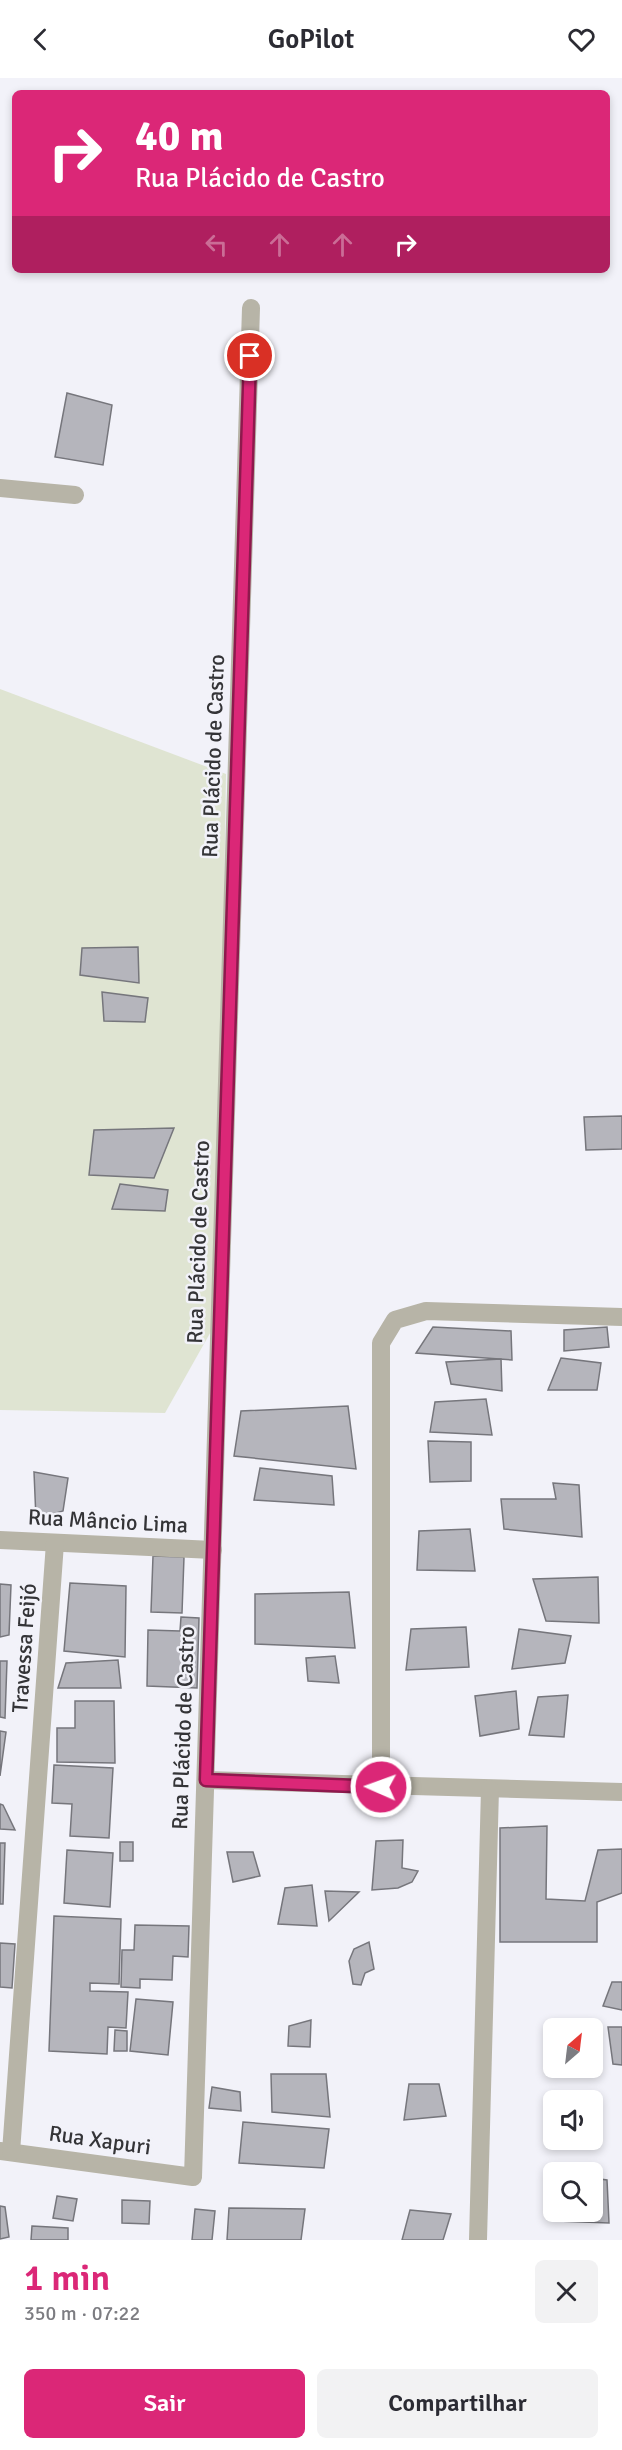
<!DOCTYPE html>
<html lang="pt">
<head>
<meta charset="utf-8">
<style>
	:root { --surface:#fff; --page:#f2f2f3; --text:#2b2b33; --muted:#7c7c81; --accent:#db2777 }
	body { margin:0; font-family:Signika,sans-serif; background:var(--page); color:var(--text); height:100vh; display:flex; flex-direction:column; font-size:22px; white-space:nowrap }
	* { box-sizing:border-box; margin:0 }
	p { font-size:20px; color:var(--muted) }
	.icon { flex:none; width:33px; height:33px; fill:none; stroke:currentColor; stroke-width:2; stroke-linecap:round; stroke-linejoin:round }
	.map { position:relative; height:2162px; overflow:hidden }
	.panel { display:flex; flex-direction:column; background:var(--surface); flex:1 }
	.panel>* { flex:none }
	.guide { position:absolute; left:12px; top:12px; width:598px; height:183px; border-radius:9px; box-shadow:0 3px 9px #0003; background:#db2777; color:#fff; overflow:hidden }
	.needle { width:39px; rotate:28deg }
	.controls { position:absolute; left:543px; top:1940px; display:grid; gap:12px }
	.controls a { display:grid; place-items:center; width:60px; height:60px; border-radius:9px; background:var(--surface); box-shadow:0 3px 9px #0003; font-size:30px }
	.pin { position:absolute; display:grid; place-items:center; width:51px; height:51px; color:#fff; margin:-26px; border:3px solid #fff; border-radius:50%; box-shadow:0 2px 6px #0007 }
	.me { position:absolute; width:66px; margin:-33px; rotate:272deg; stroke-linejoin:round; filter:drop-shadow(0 0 4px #0008) }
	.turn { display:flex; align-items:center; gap:21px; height:126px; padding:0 24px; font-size:27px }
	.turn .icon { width:78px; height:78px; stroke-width:2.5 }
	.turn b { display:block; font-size:42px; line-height:51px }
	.lanes { display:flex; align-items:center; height:57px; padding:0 24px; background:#0003; justify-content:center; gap:30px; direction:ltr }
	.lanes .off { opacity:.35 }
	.round { display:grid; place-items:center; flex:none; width:63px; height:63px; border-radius:9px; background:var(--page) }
	.overview { display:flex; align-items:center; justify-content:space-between; height:102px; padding:0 24px }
	h1 { font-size:36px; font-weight:600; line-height:45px; color:var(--accent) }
	.button { display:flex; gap:12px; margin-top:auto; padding:12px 24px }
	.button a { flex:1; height:69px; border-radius:9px; background:var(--accent); color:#fff; font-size:24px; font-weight:600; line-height:69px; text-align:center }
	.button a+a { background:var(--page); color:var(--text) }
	header { display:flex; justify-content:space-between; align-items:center; height:78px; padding:0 24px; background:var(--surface); font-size:27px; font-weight:600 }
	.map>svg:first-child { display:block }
</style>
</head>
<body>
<header><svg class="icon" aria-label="back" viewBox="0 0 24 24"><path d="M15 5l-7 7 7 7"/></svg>GoPilot<svg class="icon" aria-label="heart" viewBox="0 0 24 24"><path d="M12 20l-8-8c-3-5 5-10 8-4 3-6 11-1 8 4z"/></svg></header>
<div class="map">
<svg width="622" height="2162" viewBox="0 0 622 2162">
	<rect width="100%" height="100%" fill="#f2f2f9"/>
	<path fill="#dfe4d2" d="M0 611 226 696 218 1241 165 1335 0 1332Z"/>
	<g fill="#b5b5bc" stroke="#76767c" stroke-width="1.5">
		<path d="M67 315 112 327 103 387 55 379Z"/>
		<path d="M138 869 139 905 80 897 82 870Z"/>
		<path d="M102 914 148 920 145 944 104 943Z"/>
		<path d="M622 1038V1071L586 1072 584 1039Z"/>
		<path d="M174 1050 154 1100 89 1097 94 1052Z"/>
		<path d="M120 1106 168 1112 165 1133 112 1131Z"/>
		<path d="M433 1249 511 1253 512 1282 416 1275Z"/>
		<path d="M607 1249 609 1269 564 1273V1252Z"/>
		<path d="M561 1280 601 1285 597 1312H548Z"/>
		<path d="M501 1281 502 1313 451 1306 446 1284Z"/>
		<path d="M486 1321 492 1357 430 1354 435 1324Z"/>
		<path d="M348 1328 356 1391 234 1378 241 1333Z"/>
		<path d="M428 1363 471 1364V1403L430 1404Z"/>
		<path d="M260 1390 332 1398 334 1427 254 1422Z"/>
		<path d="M34 1394 68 1400 63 1433 36 1441Z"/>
		<path d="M553 1405 579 1407 582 1459 504 1451 501 1421H556Z"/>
		<path d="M470 1451 475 1493 417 1492 419 1453Z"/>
		<path d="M153 1478 184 1479 182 1535 151 1534Z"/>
		<path d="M598 1499 599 1545 546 1543 533 1501Z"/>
		<path d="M70 1505 126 1508 125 1579 64 1573Z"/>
		<path d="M0 1506 11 1507 9 1557 0 1559Z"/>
		<path d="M349 1514 355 1570 255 1566V1516Z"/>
		<path d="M181 1539 199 1540 197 1610 147 1608 148 1552 180 1553Z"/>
		<path d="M466 1549 469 1589 406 1592 411 1551Z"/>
		<path d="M519 1551 571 1558 565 1585 512 1591Z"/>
		<path d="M335 1578 339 1605 308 1603 306 1580Z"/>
		<path d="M118 1582 121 1610H58L66 1585Z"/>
		<path d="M0 1583H7L5 1640 0 1639Z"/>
		<path d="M516 1613 519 1651 480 1658 475 1618Z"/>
		<path d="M568 1617 564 1659 529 1657 538 1619Z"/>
		<path d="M75 1623H114L115 1685 57 1684V1650H75Z"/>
		<path d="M0 1653 6 1654 0 1698Z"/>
		<path d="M54 1687 113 1690 109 1760 70 1758 72 1726 52 1725Z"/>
		<path d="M0 1726 3 1727 15 1752 0 1751Z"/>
		<path d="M547 1748 546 1821 585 1823 598 1772 622 1771V1815L597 1824V1864H500V1750Z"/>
		<path d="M403 1762 402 1790 418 1793 412 1804 398 1810 372 1812 376 1763Z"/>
		<rect x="120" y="1764" width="13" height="19"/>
		<path d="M0 1765H5L3 1826H0Z"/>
		<path d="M67 1772 113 1775 110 1829 64 1825Z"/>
		<path d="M227 1774H253L260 1798 233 1804Z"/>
		<path d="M312 1807 317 1848 278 1846 285 1810Z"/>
		<path d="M325 1813 359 1814 329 1843Z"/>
		<path d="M54 1838 121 1841 119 1906 90 1905V1913L128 1914 126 1950 108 1949 107 1976 49 1973Z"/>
		<path d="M135 1847 189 1848 188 1879 173 1878 172 1902 140 1901V1910L121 1909 122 1872H134Z"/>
		<path d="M369 1864 374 1891 365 1895 361 1907 353 1906 349 1883 354 1871Z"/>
		<path d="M0 1865 15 1866 12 1910 0 1909Z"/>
		<path d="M612 1904H622V1932L603 1928Z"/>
		<path d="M136 1921 173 1924 168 1977 130 1973Z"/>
		<path d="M311 1942 310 1969 288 1968 289 1948Z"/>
		<path d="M608 1949H622V1987L613 1986Z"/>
		<path d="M115 1952 127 1953V1973H114Z"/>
		<path d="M271 1996H326L330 2039 272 2034Z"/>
		<path d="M409 2006H439L446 2038 404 2042Z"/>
		<path d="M212 2009 240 2014 241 2033 209 2030Z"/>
		<path d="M243 2044 329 2051 324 2090 239 2085Z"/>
		<path d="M592 2100 607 2102 609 2145 557 2143 558 2133H592Z"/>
		<path d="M57 2118 77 2121 73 2143 53 2140Z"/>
		<path d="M122 2122 150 2123 149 2146 122 2145Z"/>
		<path d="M0 2128 5 2129 9 2159 0 2161Z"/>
		<path d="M229 2130 305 2131 301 2162H227Z"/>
		<path d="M195 2131 215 2133 212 2162H192Z"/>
		<path d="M410 2132 451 2136 443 2162H402Z"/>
		<path d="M32 2148 68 2150V2162H31Z"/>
	</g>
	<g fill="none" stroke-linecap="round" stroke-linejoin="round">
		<g stroke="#b7b4a7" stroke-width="18">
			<path d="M0 410 75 417"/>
			<path d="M0 1462 213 1472"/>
			<path d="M206 1702 622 1714"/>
			<path d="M381 1709V1265L395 1242 426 1233 622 1239"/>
			<path d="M0 2073 193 2099 251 230"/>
			<path d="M11 2074 55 1465"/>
			<path d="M478 2162 490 1711"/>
		</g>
	</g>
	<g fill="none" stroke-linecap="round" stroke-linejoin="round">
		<g stroke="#8e194d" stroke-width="15">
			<path id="route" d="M250 278 206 1702 381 1709"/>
		</g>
		<use href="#route" stroke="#db2777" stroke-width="10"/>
	</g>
	<g text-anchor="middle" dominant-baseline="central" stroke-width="5" stroke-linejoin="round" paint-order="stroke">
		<g font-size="22" fill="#343437" stroke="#f2f2f9">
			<text transform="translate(213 678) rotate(-88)">Rua Plácido de Castro</text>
			<text transform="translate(198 1164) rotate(-88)">Rua Plácido de Castro</text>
			<text transform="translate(108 1443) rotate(3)">Rua Mâncio Lima</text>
			<text transform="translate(24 1570) rotate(-86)">Travessa Feijó</text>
			<text transform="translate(183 1650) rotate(-88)">Rua Plácido de Castro</text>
			<text transform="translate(100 2062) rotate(8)">Rua Xapuri</text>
		</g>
	</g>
</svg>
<div class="controls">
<a><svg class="needle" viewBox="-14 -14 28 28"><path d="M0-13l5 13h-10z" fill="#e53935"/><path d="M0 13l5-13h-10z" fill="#7c7c81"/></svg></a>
<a><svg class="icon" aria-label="sound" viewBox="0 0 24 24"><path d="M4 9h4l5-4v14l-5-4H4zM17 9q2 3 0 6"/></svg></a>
<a><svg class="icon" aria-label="search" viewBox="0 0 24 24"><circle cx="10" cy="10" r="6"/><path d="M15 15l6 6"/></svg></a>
</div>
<div class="pin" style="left:250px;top:278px;background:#d93025"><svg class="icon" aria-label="arrive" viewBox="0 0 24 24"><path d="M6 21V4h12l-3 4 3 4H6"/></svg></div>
<svg class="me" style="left:381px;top:1709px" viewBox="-20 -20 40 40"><circle r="17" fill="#db2777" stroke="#fff" stroke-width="3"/><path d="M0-11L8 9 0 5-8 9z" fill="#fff"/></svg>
<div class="guide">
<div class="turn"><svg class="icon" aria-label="right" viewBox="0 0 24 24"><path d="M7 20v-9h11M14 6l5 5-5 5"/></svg><div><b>40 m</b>Rua Plácido de Castro</div></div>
<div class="lanes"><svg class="icon off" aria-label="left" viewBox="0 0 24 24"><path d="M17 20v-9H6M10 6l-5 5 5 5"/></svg><svg class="icon off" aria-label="ahead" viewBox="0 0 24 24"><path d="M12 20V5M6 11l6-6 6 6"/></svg><svg class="icon off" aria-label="ahead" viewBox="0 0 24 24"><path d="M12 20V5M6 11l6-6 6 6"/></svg><svg class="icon" aria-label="right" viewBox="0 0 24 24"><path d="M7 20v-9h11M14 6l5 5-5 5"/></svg></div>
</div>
</div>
<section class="panel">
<div class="overview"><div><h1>1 min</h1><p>350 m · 07:22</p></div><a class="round"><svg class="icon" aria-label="close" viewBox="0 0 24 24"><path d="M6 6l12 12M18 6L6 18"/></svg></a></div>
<div class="button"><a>Sair</a><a>Compartilhar</a></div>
</section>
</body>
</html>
